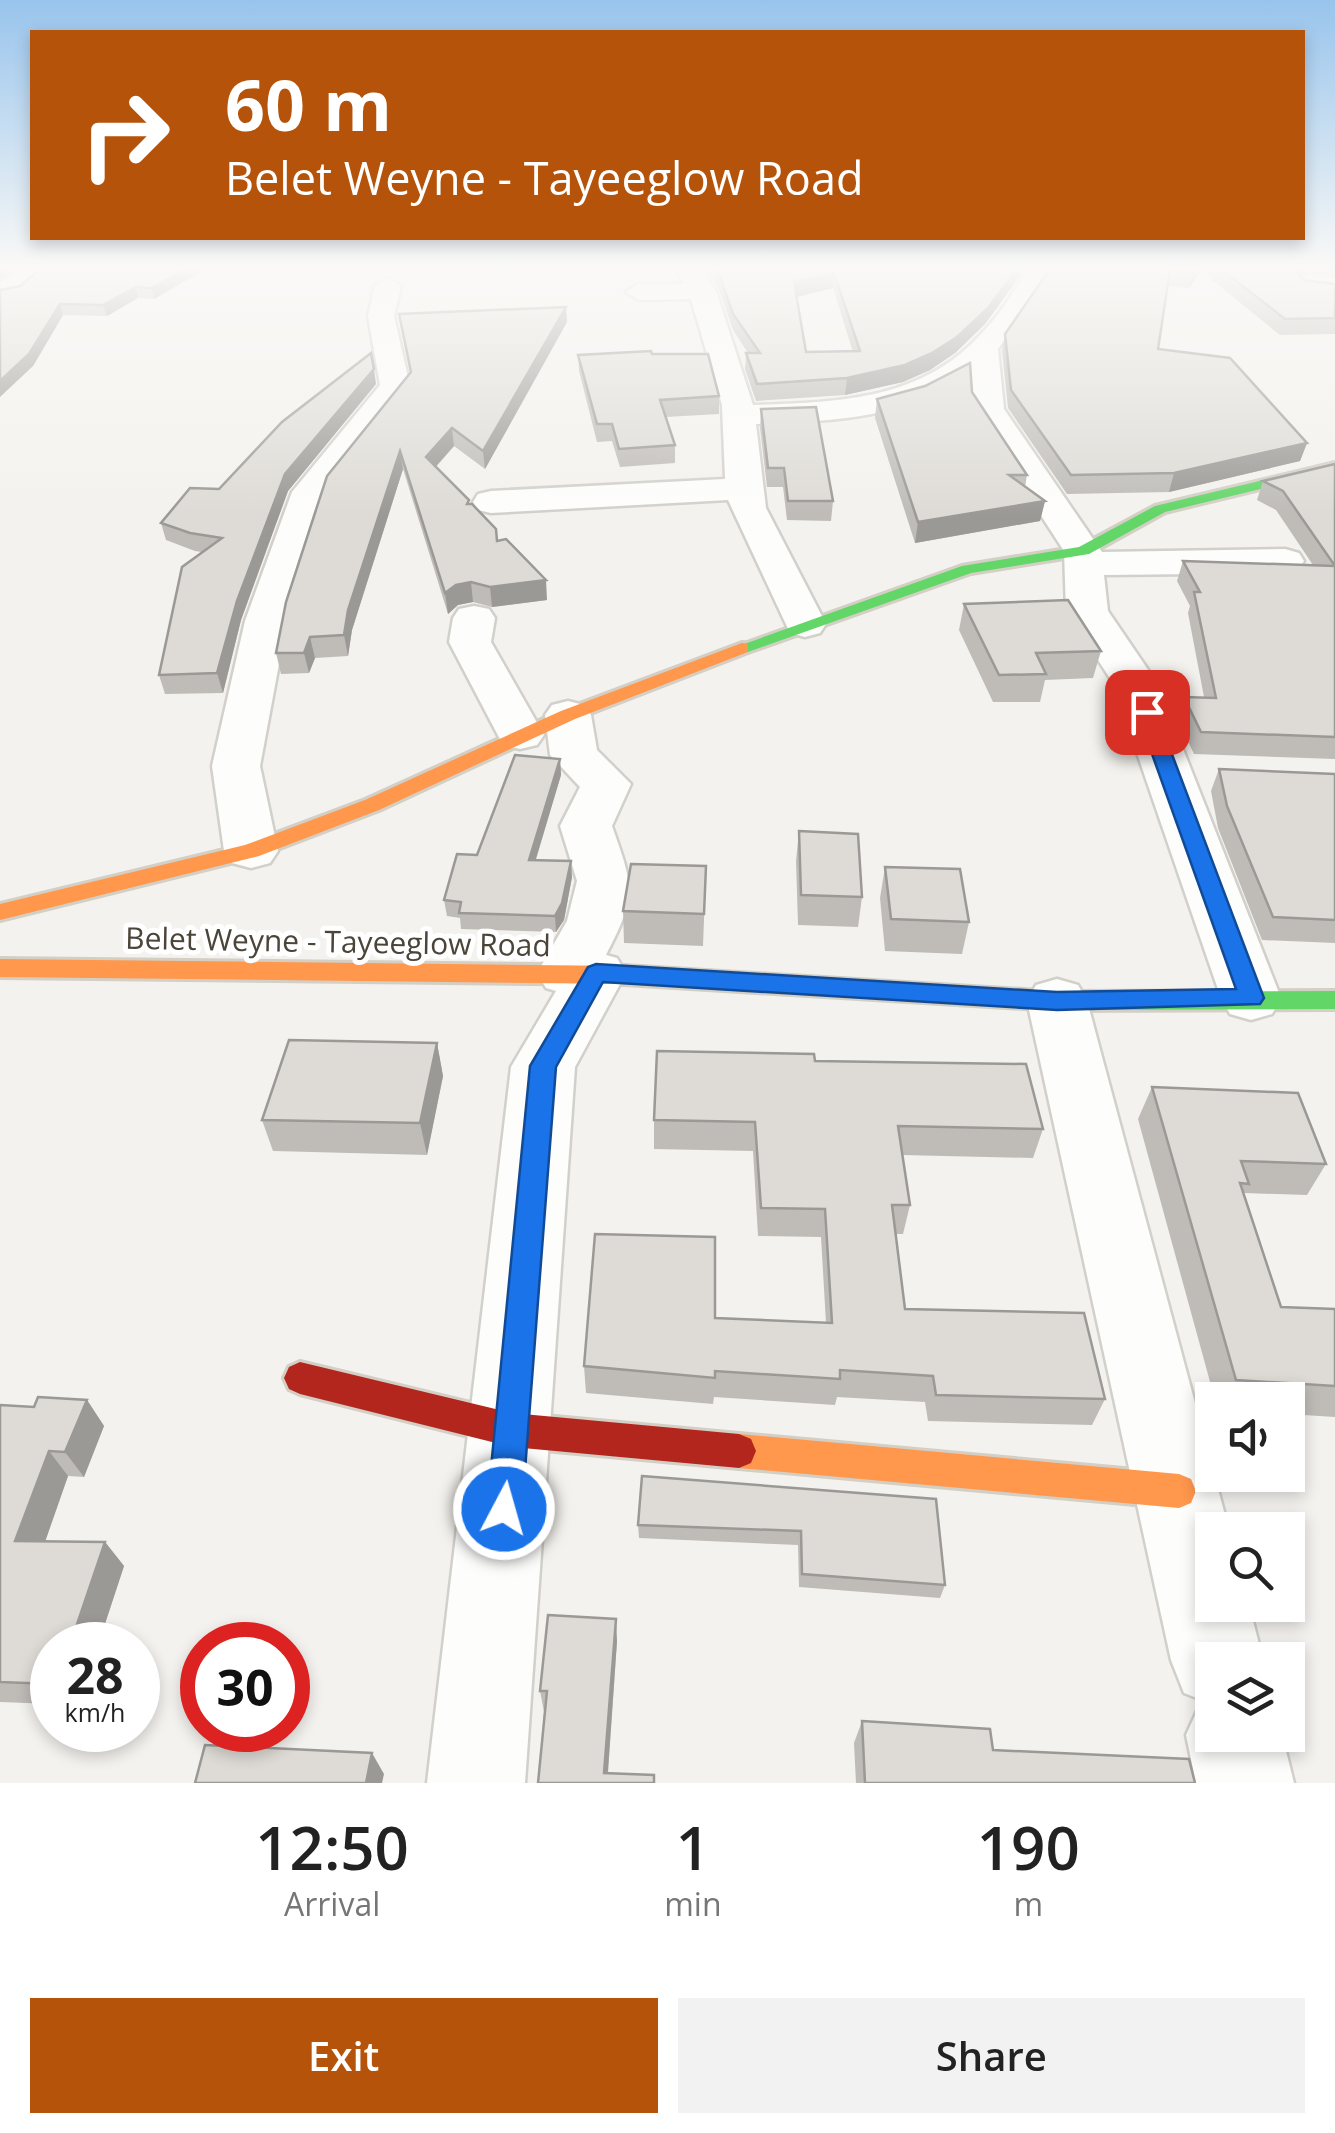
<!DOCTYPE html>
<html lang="en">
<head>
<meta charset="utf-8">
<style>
	:root { --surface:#fff; --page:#f2f2f2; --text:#222; --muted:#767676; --accent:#b45309 }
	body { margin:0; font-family:"Open Sans",sans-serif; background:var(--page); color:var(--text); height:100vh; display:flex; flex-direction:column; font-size:38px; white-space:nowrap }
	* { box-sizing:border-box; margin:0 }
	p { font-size:32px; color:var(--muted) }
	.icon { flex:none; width:55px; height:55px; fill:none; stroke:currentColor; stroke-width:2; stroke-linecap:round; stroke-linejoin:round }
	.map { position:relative; height:1783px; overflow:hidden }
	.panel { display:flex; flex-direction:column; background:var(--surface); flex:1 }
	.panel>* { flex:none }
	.hud { position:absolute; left:30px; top:30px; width:1275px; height:210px; border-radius:0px; box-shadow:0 5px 15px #0003; background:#b45309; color:#fff; overflow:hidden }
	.tools { position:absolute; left:1195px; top:1382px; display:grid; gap:20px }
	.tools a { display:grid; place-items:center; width:110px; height:110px; border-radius:0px; background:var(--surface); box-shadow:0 5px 15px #0003; font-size:50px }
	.speed { position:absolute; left:30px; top:1622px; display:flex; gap:20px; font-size:50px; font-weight:700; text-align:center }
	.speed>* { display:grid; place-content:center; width:130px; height:130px; border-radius:50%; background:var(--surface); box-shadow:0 5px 15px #0003; line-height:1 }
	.speed small { font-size:25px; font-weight:400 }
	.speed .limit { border:15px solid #d22; background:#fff; color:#111 }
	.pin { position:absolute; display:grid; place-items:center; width:85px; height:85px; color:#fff; margin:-42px; border-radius:20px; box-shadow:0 5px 15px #0006 }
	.me { position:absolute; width:110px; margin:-55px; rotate:6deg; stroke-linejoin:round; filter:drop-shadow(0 0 8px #0008) }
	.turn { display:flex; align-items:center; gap:35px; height:210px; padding:0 30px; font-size:45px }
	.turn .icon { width:130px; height:130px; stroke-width:2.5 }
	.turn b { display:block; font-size:70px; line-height:85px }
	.eta { display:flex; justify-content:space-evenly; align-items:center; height:170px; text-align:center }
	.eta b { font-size:60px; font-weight:600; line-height:70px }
	.cta { display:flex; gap:20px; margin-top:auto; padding:20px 30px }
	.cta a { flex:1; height:115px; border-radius:0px; background:var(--accent); color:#fff; font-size:40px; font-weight:600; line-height:115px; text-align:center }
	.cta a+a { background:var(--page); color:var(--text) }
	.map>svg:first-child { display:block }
</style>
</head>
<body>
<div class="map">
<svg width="1335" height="1783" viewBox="0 0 1335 1783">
	<rect width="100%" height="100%" fill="#f4f2ee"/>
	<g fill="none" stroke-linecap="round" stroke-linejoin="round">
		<g stroke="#d2d0cb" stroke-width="5">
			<g id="street">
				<path d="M26 266H53L23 293 0 299V283Z"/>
				<path d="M674 266H698L716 291 753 405C837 402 921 401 981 334 1001 314 1015 289 1031 266H1055L998 349 1004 409 1102 552 1285 549 1299 553 1304 561 1299 569 1285 573 1104 575 1108 611 1157 683 1281 998 1272 1014 1251 1020 1230 1014 1221 998 1113 683 1066 611 1064 551 972 409 971 374C907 419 831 421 756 424L766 508 826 624 820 633 805 637 790 633 728 500 491 513 478 510 473 502 478 494 491 491 725 479 722 405 691 299 639 300 626 292 639 284H684Z"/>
				<path d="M388 278 401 286 394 316 410 386 327 493 287 621 260 766 278 851 270 863 251 868 232 863 224 851 212 766 245 621 292 492 380 385 368 316 375 286Z"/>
				<path d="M474 606 489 609 495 618 491 642 544 735 537 745 520 749 503 745 449 642 453 618 459 609Z"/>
				<path d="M568 701 584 705 591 715 597 750 631 784 612 826C634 888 637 895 606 955L617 958 626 973 575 1067 525 1783H427L511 1067 556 991 546 988 537 973 567 921 577 881 560 826 580 787 550 755 545 715 552 705Z"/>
				<path d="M1057 979 1078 985 1087 1001 1229 1530H1212V1605H1249L1263 1660H1212V1735H1282L1294 1783H1196L1186 1735 1202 1700 1184 1693 1171 1660 1027 1001 1036 985Z"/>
			</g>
		</g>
		<g stroke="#d3cfc5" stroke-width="6">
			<g id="fast">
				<path d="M1335 463V471L1165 512 1089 554 971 573 748 652H736L733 648 962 566 1079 547 1155 506Z"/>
				<path d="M624 966 1057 992 1335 991V1009L1057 1010 624 984 615 981 612 975 615 969Z"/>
			</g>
		</g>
		<g stroke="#d3cfc5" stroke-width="6">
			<g id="slow">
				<path d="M742 643 748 644V652L575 719 379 810 259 856 0 920V904L245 845 365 800 561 711Z"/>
				<path d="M0 959 624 966 633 969 636 975 633 981 624 984 0 977Z"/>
				<path d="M739 1434 1179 1474 1191 1479 1196 1491 1191 1503 1179 1508 739 1468 727 1463 722 1451 727 1439Z"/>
			</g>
		</g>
		<g stroke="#d3cfc5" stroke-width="6">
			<path id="jam" d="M300 1362 512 1413 739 1434 751 1439 756 1451 751 1463 739 1468 512 1447 300 1394 289 1389 284 1378 289 1367Z"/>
		</g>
		<use href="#street" fill="#fdfdfc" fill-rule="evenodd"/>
		<use href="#fast" fill="#63d668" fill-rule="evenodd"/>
		<use href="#slow" fill="#ff974d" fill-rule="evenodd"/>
		<use href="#jam" fill="#b3261e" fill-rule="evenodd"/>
	</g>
	<g fill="#bfbcb8" fill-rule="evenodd">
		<path d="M44 266H215L197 274 154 299 138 298 107 316 63 315 33 366 20 286Z"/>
		<path d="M702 266H1027L985 324 955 353 930 370 903 382 845 395 756 401 745 369 746 353H748L733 330 719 289ZM833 288 853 352H806L796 297Z"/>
		<path d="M1052 266H1335V277L1307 274 1301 277 1303 280 1335 284V334L1280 335 1201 271 1189 288 1168 286 1158 349 1307 443 1300 461 1169 492 1067 494 1008 408 1002 350 1005 334Z"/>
		<path d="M566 307 567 322 485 469 454 446 436 467 469 500V504L497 541 547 600 492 607 473 602 458 605 448 614 403 469 352 630 348 656 315 658 309 673 281 674 276 653 410 373 399 314Z"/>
		<path d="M652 354 719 396V414L666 417 675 445V463L620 467 612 441 597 442 579 371 578 355Z"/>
		<path d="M376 384 288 491 241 620 223 693 165 694 159 675 202 552 195 551 166 540 161 523 219 489Z"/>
		<path d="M972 392 1027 475 1025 487 1045 501 1040 521 915 543 875 418 877 399Z"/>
		<path d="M761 409 833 501 831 521 787 520 783 487H767L760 428Z"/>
		<path d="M1335 464V759L1194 754 1177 718 1184 697H1204L1188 613 1190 606 1177 581 1183 561 1313 565 1276 510 1257 500 1263 481Z"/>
		<path d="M964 604 1101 651 1093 678 1045 680 1040 702H993L959 630Z"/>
		<path d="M560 759 561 775 535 860 572 877 564 920 556 932 461 929 460 918 447 916 444 900 477 855Z"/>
		<path d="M1219 769 1335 774V943L1262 940 1218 828 1211 791Z"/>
		<path d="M799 831 862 897 858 927 798 925 796 861Z"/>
		<path d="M706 866 703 946 624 943 623 911Z"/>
		<path d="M885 867 969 922 962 954 885 951 880 898Z"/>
		<path d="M437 1043 443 1076 427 1155 273 1151 262 1120Z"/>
		<path d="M815 1061 1043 1129 1033 1158 902 1155 910 1205 903 1234H896L905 1309 1105 1399 1092 1425 928 1421 925 1402 837 1397 835 1405 714 1397 713 1404 586 1393 584 1366 826 1323 821 1237 758 1236 753 1151 654 1149V1120Z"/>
		<path d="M1152 1087 1326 1164 1307 1195 1244 1193 1281 1307 1335 1309V1417L1288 1414V1400H1215L1138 1119Z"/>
		<path d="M87 1400 104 1426 84 1477 68 1476 45 1541 105 1542 124 1566 98 1645H52V1704L0 1702V1405L34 1407Z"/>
		<path d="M936 1499 945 1585 940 1598 799 1587 798 1545 639 1538 638 1525Z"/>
		<path d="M617 1641 608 1774 538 1783 544 1712 540 1691Z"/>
		<path d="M862 1721 993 1750 1195 1783H856L854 1743Z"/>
	</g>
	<g fill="#9b9996">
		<path d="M0 266H21L0 279Z"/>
		<path d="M190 266H215L197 274 154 299 152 288Z"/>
		<path d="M1019 266H1027L985 324 955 353 930 370 903 382 845 395 847 378Z"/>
		<path d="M1199 266H1202L1201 271 1189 288 1193 273Z"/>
		<path d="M1300 266H1310L1307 274 1296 279V271Z"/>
		<path d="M834 273 833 288 793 298 794 282Z"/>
		<path d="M136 287 138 298 107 316 103 305Z"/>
		<path d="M60 304 63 315 33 366 0 397V381Z"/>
		<path d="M566 307 567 322 485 469 483 451Z"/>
		<path d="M374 369 376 384 288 491 241 620 223 693 217 673 237 601 285 474Z"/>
		<path d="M452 428 454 446 428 475 426 457Z"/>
		<path d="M1307 443 1300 461 1169 492 1174 473Z"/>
		<path d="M400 451 403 469 352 630 348 656 344 635 348 610Z"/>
		<path d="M1045 501 1040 521 915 543 918 522Z"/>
		<path d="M546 580 547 600 492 607 490 587Z"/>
		<path d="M471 582 473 602 458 605 448 614 445 593 456 585Z"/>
		<path d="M310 637 315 658 309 673 304 653Z"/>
		<path d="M560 759 561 775 531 876 529 860Z"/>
		<path d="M571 861 572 877 564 920 556 932 555 916Z"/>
		<path d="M437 1043 443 1076 427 1155 420 1123Z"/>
		<path d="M87 1400 104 1426 84 1477 65 1452Z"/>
		<path d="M49 1451 68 1476 37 1565 15 1541Z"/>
		<path d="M105 1542 124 1566 98 1645H70Z"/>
		<path d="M616 1619 617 1641 607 1783 604 1773Z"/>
		<path d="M372 1753 384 1774 382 1783H366Z"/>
	</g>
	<g fill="#dedbd6" stroke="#9b9996" stroke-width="2.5" fill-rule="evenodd">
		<path d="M44 266H190L152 288 136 287 103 305 60 304 29 354 0 381V290L20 286Z"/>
		<path d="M713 266H1019L988 308 957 337 932 353 905 365 847 378 757 384 746 353H760L733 314 719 274ZM834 273 860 351 806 352 794 282Z"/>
		<path d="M1052 266H1199L1193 273 1170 270 1158 349 1230 358 1307 443 1174 473 1071 475 1011 390 1005 334Z"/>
		<path d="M1217 266H1300L1296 271 1303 280 1335 284V318L1285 319Z"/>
		<path d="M566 307 483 451 452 428 426 457 469 500 467 504H472L496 529 497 541 506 539 546 580 490 587 471 582 456 585 445 593 400 451 348 610 344 635 310 637 304 653H276L286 602 327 476 411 372 399 314Z"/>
		<path d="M651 351 652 354H708L719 396 660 400 675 445 619 449 612 424H597L578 355Z"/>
		<path d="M371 353 374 369 285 474 237 601 217 673 159 675 182 567 222 538 190 533 161 523 190 488 219 489 282 422Z"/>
		<path d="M970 363 972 392 1027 475H1009L1045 501 918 522 877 399 925 386Z"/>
		<path d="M816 407 833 501H788L784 468H768L761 409Z"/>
		<path d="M1335 464V566L1283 491 1263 481Z"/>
		<path d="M1183 561 1335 566V737L1201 732 1184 697 1216 698 1194 592H1200Z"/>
		<path d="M1068 600 1101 651 1036 653 1046 674 999 675 964 604Z"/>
		<path d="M515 755 560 759 529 860 571 861 562 903 555 916 459 913 461 902 444 900 457 854 477 855Z"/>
		<path d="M1219 769 1335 774V920L1273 917 1227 806Z"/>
		<path d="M799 831 858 834 862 897 801 895Z"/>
		<path d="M631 864 706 866 704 914 623 911Z"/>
		<path d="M885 867 960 869 969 922 891 919Z"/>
		<path d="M289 1040 437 1043 420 1123 262 1120Z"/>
		<path d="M657 1051 814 1054 815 1061 1026 1064 1043 1129 898 1126 910 1205H892L905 1309 1084 1313 1105 1399 936 1395 933 1376 840 1370V1379L715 1371V1378L584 1366 595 1234 715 1237V1318L832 1323 825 1209 761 1208 755 1122 654 1120Z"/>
		<path d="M1152 1087 1298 1093 1326 1164 1241 1161 1249 1184 1240 1183 1281 1307 1335 1309V1386L1236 1380Z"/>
		<path d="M38 1397 87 1400 65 1452 49 1451 15 1541 105 1542 70 1645H52V1684L0 1682V1405L34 1407Z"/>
		<path d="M642 1476 936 1499 945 1585 802 1574 801 1531 638 1525Z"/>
		<path d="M548 1615 616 1619 604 1773 654 1775V1783H538L547 1691H540Z"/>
		<path d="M862 1721 990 1729 993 1750 1189 1759 1195 1783H865Z"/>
		<path d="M205 1745 372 1753 366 1783H195Z"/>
	</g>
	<linearGradient id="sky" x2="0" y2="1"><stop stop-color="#98c4ec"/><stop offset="0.52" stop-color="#faf9f7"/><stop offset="1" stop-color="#faf9f7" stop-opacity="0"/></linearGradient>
	<rect width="1335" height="515" fill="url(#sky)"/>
	<path fill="#1a73e8" stroke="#114b97" stroke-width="2.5" d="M1147 707 1156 712 1264 998 1260 1004 1057 1010 603 982 556 1067 522 1509 517 1521 504 1526 492 1521 487 1509 530 1066 588 967 596 964 1057 992 1236 989 1137 712Z"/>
	<g text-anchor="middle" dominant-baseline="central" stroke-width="10" stroke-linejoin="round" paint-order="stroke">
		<g font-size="30" fill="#4b4439" stroke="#fff">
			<text transform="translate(338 941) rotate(1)">Belet Weyne - Tayeeglow Road</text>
		</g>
	</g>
</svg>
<div class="tools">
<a><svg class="icon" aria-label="sound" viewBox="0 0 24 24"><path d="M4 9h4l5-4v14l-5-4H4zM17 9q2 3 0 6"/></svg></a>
<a><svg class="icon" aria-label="search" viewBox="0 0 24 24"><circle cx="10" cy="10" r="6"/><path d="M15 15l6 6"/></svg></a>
<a><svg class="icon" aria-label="layers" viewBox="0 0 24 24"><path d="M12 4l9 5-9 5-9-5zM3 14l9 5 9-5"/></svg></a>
</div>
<div class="speed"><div>28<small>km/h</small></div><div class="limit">30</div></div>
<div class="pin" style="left:1147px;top:712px;background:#d93025"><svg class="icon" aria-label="arrive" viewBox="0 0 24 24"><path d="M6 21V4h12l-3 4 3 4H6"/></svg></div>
<svg class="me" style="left:504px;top:1509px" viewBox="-20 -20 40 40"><circle r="17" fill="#1a73e8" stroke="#fff" stroke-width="3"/><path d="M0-11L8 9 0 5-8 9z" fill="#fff"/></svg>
<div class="hud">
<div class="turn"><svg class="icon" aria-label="right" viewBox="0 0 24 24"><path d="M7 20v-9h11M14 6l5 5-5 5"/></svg><div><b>60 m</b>Belet Weyne - Tayeeglow Road</div></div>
</div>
</div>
<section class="panel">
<div class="eta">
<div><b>12:50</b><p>Arrival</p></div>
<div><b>1</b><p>min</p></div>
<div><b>190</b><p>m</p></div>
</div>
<div class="cta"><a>Exit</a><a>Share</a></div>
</section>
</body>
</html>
